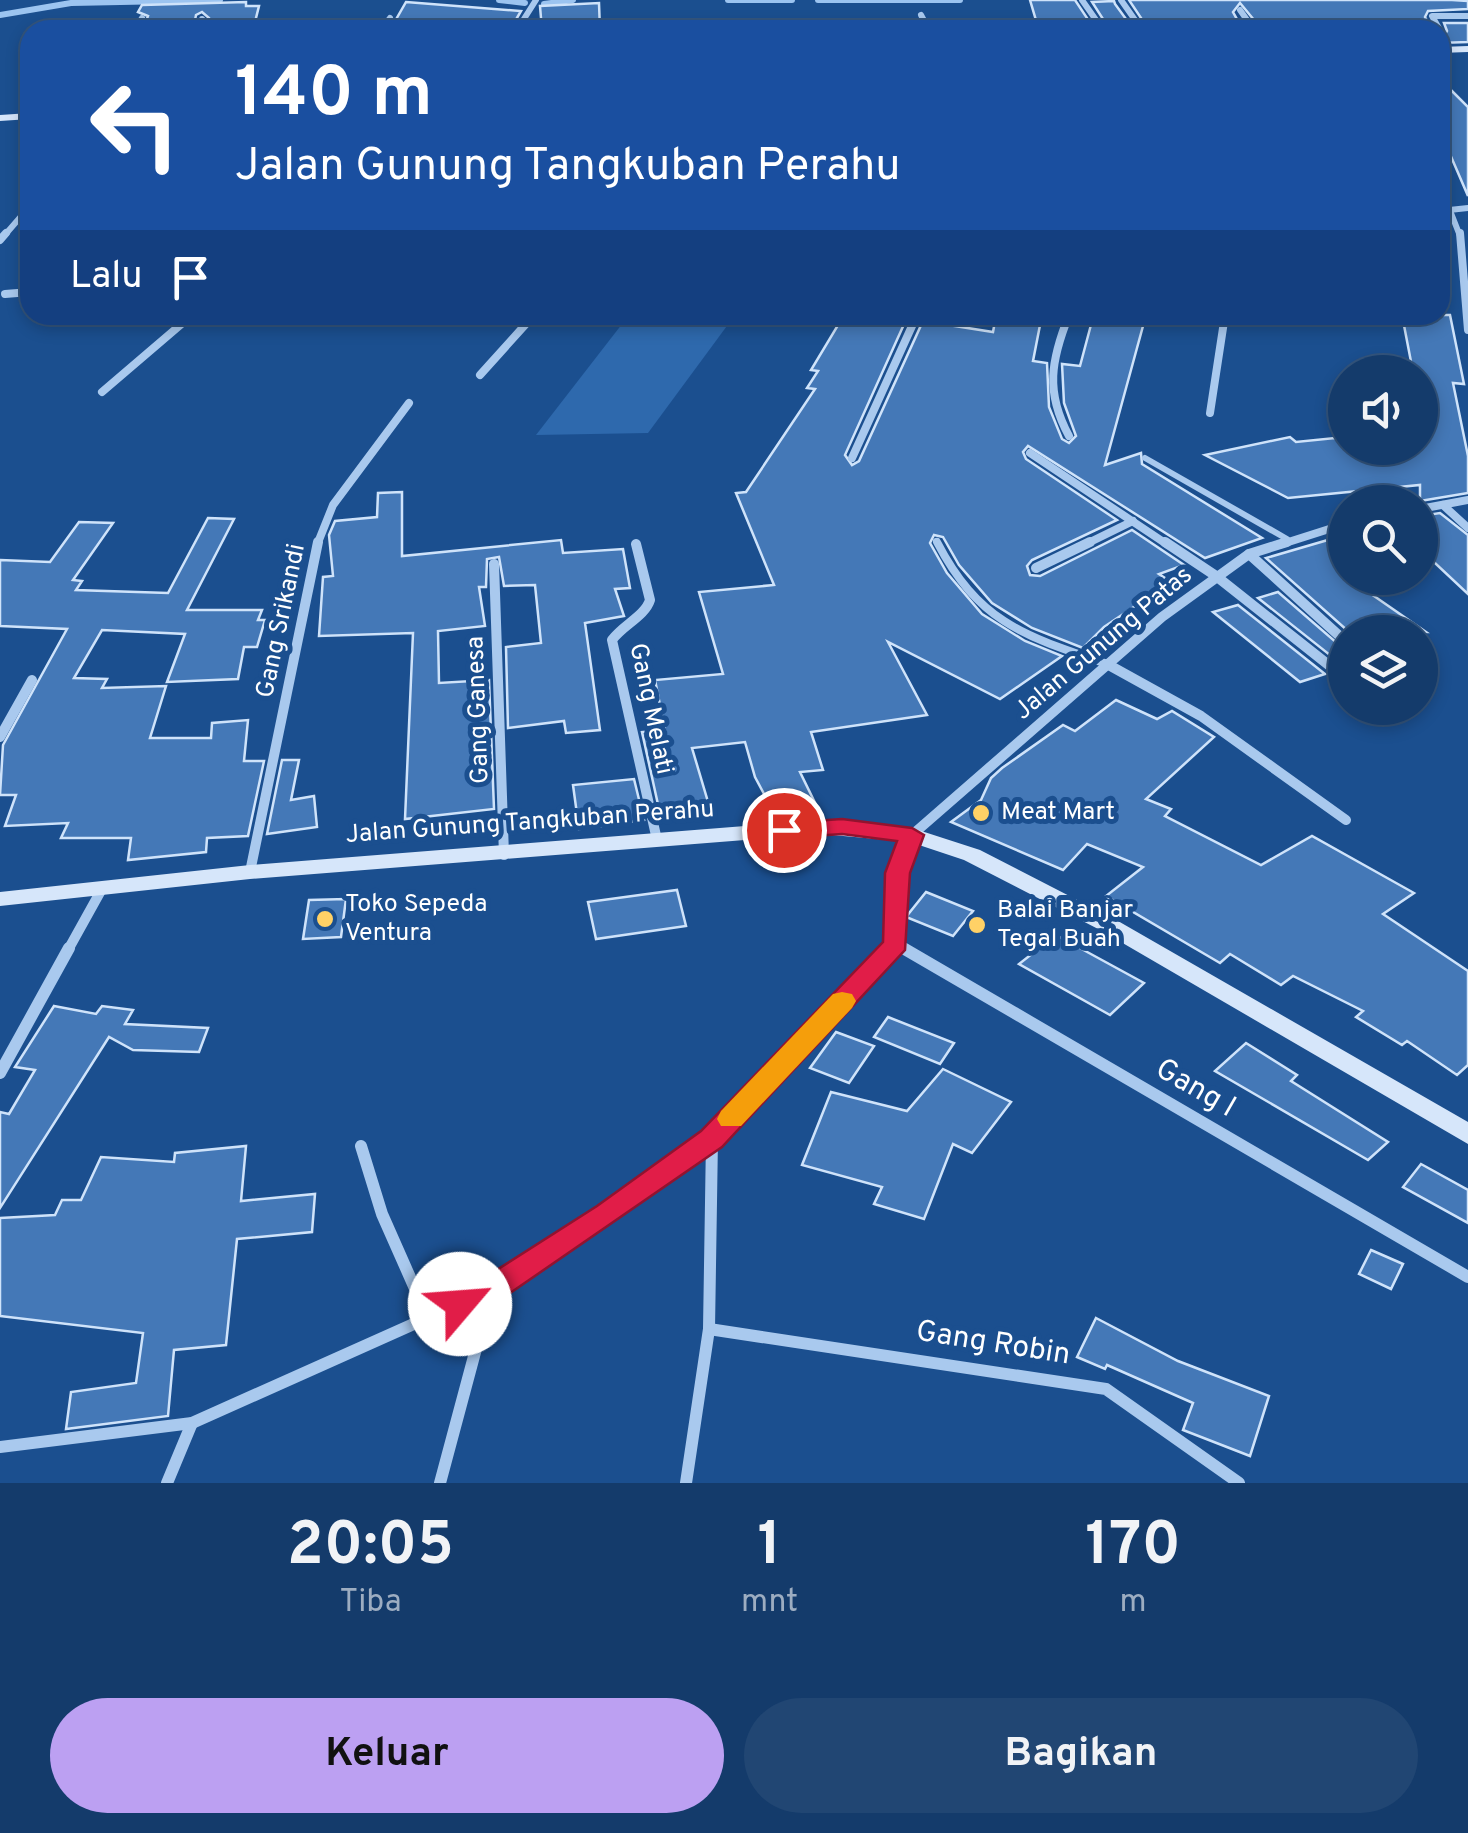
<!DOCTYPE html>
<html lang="id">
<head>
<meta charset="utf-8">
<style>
	:root { --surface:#143b6b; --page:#214673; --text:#f1f3f6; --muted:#9dadc1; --line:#33557e; --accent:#bca0f2 }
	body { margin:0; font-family:Overpass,sans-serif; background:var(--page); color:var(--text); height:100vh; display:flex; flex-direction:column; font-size:38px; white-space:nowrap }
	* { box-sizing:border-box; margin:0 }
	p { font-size:32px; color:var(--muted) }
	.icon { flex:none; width:55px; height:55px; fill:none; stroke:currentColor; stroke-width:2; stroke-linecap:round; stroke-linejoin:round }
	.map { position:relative; height:1483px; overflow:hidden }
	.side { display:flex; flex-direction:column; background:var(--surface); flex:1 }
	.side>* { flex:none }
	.banner { position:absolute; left:20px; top:20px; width:1430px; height:305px; border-radius:30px; box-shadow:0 5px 15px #0003,0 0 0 2px var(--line); background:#1a4fa0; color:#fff; overflow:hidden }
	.controls { position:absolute; left:1328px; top:355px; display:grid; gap:20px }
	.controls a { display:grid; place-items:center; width:110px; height:110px; border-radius:50%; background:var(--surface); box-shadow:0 5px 15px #0003,0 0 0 2px var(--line); font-size:50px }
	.pin { position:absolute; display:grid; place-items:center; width:85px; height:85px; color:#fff; margin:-42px; border:5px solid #fff; border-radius:50%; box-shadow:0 2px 10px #0007 }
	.me { position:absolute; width:110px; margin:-55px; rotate:63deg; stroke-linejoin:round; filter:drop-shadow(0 0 8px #0008) }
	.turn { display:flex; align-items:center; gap:35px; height:210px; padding:0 50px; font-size:45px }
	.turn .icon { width:130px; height:130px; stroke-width:2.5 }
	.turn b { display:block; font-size:70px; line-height:85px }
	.then { display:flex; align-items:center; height:95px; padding:0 50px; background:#0003; gap:20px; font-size:38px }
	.eta { display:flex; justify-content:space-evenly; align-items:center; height:170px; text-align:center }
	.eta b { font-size:60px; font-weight:700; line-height:70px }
	.cta { display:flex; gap:20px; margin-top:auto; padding:20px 50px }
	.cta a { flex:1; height:115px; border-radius:60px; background:var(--accent); color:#111; font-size:40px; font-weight:700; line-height:115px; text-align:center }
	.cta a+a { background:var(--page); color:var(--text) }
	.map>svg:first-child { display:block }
</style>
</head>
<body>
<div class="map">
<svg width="1468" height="1483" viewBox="0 0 1468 1483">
	<rect width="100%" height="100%" fill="#1b4f8f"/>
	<path fill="#2e69ad" d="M629 315H735L648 433 536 435Z"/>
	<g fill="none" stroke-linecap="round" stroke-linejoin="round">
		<g stroke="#9cc4f0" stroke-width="6">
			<path d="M499 0 525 3"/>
			<path d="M728 0H792"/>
			<path d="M818 0H960"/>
			<path d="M544 4 573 0"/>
			<path d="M0 15 71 3 220 0"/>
		</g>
	</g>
	<g fill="#4478b7" stroke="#cfe3fa" stroke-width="2.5">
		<path d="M1030 0H1075L1095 30 1038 27Z"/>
		<path d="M1129 0H1452L1468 1V9L1428 11 1425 17 1432 30H1323L1318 25 1259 26 1240 3 1233 12 1243 30H1149Z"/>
		<path d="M1114 1 1115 4 1134 30H1110L1092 2Z"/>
		<path d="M246 2V6H259L253 30H207L209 18 202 12 196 15 193 30H143L148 16 138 12 142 5Z"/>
		<path d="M406 2 521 11 510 30H390Z"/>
		<path d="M599 3 600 30H542L540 6Z"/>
		<path d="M1444 23H1468V42L1440 43 1447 31Z"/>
		<path d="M1440 79 1468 107V196L1440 131Z"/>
		<path d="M844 315 905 322 845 455 852 465 859 461 923 321 993 332 996 316 1041 320 1033 361 1047 363 1049 407 1062 439 1069 443 1076 436 1064 403 1062 364 1080 366 1092 321 1101 322V315H1146L1105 465 1141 453 1142 464 1262 538 1205 558 1028 446 1023 452 1026 459 1117 520 1032 560 1027 566 1030 575 1040 576 1132 530 1184 565 1159 574 1171 582 1104 627 1083 648 1032 628 992 603 959 565 943 537 934 535 930 543 947 573 982 614 1025 641 1062 656 1000 699 888 642 927 715 811 732 823 770 800 772 819 811 777 818 755 777 745 742 692 748 711 812 661 818 642 732 665 730 655 680 723 674 699 592 774 585 736 493 746 492 815 389 807 388 818 371 811 370Z"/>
		<path d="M1402 315H1450L1464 384 1453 383 1468 456V493L1420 501V485L1288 498 1205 455 1290 437 1296 442 1335 438 1344 448H1420V372H1413Z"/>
		<path d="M402 492V556L561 540 563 553 623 549 630 588 615 589 624 616 585 623 600 730 566 733 564 721 508 728 506 647 541 643 535 585 504 586 499 557 487 559 486 587H479L485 626 438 631 439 683 489 680 494 809 405 819 413 633 319 636 323 577 333 576 329 535 335 521 377 517 378 493Z"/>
		<path d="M1440 513 1468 535V594L1420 549V516Z"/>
		<path d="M208 518 234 519 187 610H262L258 620H265L257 647H244L238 679 167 682 185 634 102 630 74 678 107 679 102 688 166 686 150 738H211L212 723 248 720 244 761H264L248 836 207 838 206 852 128 860 131 838H61L68 823 5 826 16 795H0L3 745 67 629 0 626V560L50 562 79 522 113 523 73 580 82 581 76 590 168 593Z"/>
		<path d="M1345 535V578H1362L1383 592 1374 596 1426 632H1349L1266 558Z"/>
		<path d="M1278 592 1345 650V667L1258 598Z"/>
		<path d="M1238 605 1325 674 1300 682 1213 612Z"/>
		<path d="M1116 700 1157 719 1172 711 1214 737 1146 799 1171 809 1165 816 1261 865 1312 836 1414 893 1383 914 1468 971V1065L1457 1075 1407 1041 1402 1045 1356 1017 1363 1011 1293 976 1281 985 1230 954 1220 963 1106 896 1143 867 1087 844 1063 870 951 822 981 800 991 778 1002 768 1063 725 1075 731Z"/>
		<path d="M282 760H299L291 800 314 796 317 827 267 834Z"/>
		<path d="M634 779 644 820 579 829 573 785Z"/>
		<path d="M677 890 686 926 596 939 588 902Z"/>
		<path d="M926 892 973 911 953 936 906 917Z"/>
		<path d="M346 899 341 937 303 939 309 900Z"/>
		<path d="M1056 935 1144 983 1110 1015 1019 964Z"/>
		<path d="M54 1006 96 1014 102 1006 133 1010 125 1024 208 1028 199 1052 133 1050 109 1037 0 1208V1112L9 1114 35 1070 15 1067Z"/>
		<path d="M888 1017 954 1043 940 1064 874 1037Z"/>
		<path d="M836 1032 874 1046 849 1083 810 1068Z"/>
		<path d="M1246 1043 1297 1075 1291 1081 1388 1142 1368 1160 1215 1071Z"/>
		<path d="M943 1069 1011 1102 972 1153 953 1144 924 1219 874 1204 882 1187 802 1165 831 1092 907 1111Z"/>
		<path d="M246 1146 241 1201 315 1194 312 1232 237 1239 226 1345 174 1350 168 1416 66 1429 71 1392 136 1383 143 1333 0 1316V1218L55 1215 62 1200H81L101 1157 174 1162 175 1153Z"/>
		<path d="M1421 1164 1468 1190V1223L1403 1187Z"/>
		<path d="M1371 1250 1403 1264 1391 1289 1359 1274Z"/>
		<path d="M1096 1318 1178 1361 1269 1396 1250 1456 1183 1430 1193 1403 1107 1365 1105 1369 1077 1357Z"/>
	</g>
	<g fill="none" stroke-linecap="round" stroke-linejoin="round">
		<g stroke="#a9c9ee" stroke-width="6">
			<path d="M1145 458 1287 539"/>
			<path d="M936 541 938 545"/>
		</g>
		<path stroke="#a9c9ee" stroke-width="8" d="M937 542C979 623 1025 636 1107 664"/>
		<g stroke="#a9c9ee" stroke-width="6">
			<path d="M1082 0 1103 30"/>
			<path d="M1121 0 1142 30"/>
			<path d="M1240 10 1254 30"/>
			<path d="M921 15 929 30"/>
			<path d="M135 30 142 18"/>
			<path d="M200 30 202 19"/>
			<path d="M319 30 323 21"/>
			<path d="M381 30 390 18"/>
			<path d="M517 30 536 0"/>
			<path d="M686 30 689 22"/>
			<path d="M1440 30 1432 16H1468"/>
			<path d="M1440 185 1460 236"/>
			<path d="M1440 211 1468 208"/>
			<path d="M4 236 30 206"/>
		</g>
		<g stroke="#a9c9ee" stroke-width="8">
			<path d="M1460 233 1468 330"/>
			<path d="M0 240 6 233"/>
			<path d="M5 294 30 292"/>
			<path d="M1069 315C1051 360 1045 392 1069 436"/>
			<path d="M480 375 534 315"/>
			<path d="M102 392 192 315"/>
			<path d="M1210 413 1225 315"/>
			<path d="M1030 453 1168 545"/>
			<path d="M852 458 917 315"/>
			<path d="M1443 505 1468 528"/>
			<path d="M1420 509 1468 500"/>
			<path d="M317 545 333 505 409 403"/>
			<path d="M1084 545 1133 521"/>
			<path d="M1279 545 1345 524"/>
		</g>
		<g stroke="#a9c9ee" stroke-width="10">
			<path d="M1165 542 1216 576 1345 678"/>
			<path d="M636 544 650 600C645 616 623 625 612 640L657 840"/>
			<path d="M1249 554 1345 641"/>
			<path d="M494 564 504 855"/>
			<path d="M1036 568 1090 542"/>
			<path d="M1107 664 1201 716 1346 820"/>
			<path d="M1382 708 1394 717"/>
			<path d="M0 737 32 680"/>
			<path d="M250 872 318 542"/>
			<path d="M896 944 907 950"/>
			<path d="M68 950 103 887"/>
			<path d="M890 950 896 944 898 873 912 835 1162 617 1249 554 1287 542"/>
		</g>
		<g stroke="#a9c9ee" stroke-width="12">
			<path d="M903 948 1468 1277"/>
			<path d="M0 1073 69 948"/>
			<path d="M361 1146 382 1214 428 1318"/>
			<path d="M709 1329 1106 1389 1239 1483"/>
			<path d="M0 1447 192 1423 492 1289 712 1139 892 948"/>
			<path d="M167 1483 192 1423"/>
			<path d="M440 1483 492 1289"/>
			<path d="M686 1483 709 1329 712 1139"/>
		</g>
		<g fill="#d6e6fa" fill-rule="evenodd">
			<path d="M1468 46V52L1440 53V47Z"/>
			<path d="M30 113V119L0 121V115Z"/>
			<path d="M821 820 912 828 980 850 1118 921 1468 1122V1144L1102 931 964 860 910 842 821 834 250 879 0 906V892L250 865Z"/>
		</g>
	</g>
	<path fill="#e11d48" stroke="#92132f" stroke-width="2.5" d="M842 819 912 828 924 835 910 873 905 950 722 1147 503 1298 460 1317 449 1313 444 1304 449 1295 481 1280 597 1206 701 1131 883 942 885 873 897 841 842 834 784 838 771 830 784 823Z"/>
	<path fill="#f59e0b" d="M842 992 852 994 856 1001 852 1008 741 1126H721L717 1119 721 1111 833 994Z"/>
	<g fill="#ffd166" stroke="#1b4f8f" stroke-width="4">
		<circle cx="981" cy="813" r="10"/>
		<circle cx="325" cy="919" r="10"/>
		<circle cx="977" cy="925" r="10"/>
	</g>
	<g text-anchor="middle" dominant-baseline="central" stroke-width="10" stroke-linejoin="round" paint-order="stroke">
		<g font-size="25" fill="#fff" stroke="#1b4f8f">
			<text transform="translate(282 621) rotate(-78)">Gang Srikandi</text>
			<text transform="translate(1104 644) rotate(-40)">Jalan Gunung Patas</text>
			<text transform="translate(650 709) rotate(78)">Gang Melati</text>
			<text transform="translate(479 710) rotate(-92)">Gang Ganesa</text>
			<text transform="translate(530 823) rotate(-4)">Jalan Gunung Tangkuban Perahu</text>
		</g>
		<g font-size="25" fill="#fff" stroke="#1b4f8f" text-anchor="start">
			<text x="1001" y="813">Meat Mart</text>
			<text x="345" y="905">Toko Sepeda<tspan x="345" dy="29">Ventura</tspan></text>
			<text x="997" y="911">Balai Banjar<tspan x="997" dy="29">Tegal Buah</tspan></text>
		</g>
		<g font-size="30" fill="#fff" stroke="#1b4f8f">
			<text transform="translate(1195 1089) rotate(30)">Gang I</text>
			<text transform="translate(993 1344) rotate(9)">Gang Robin</text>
		</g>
	</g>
</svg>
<div class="controls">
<a><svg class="icon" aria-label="sound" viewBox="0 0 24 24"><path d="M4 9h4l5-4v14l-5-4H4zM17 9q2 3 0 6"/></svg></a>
<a><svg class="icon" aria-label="search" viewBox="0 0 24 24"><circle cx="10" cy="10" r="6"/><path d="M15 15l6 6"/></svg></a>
<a><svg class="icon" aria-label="layers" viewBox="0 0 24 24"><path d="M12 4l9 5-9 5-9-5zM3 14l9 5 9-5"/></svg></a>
</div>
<div class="pin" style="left:784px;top:830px;background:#d93025"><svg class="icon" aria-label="arrive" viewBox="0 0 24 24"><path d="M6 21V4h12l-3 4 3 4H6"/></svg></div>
<svg class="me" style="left:460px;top:1304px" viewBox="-20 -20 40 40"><circle r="19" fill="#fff"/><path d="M0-13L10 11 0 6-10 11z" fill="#e11d48"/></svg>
<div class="banner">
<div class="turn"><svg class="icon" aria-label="left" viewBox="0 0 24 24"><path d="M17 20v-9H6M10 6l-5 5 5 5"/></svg><div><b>140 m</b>Jalan Gunung Tangkuban Perahu</div></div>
<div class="then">Lalu<svg class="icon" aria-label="arrive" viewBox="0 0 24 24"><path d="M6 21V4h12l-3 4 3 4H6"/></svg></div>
</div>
</div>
<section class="side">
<div class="eta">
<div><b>20:05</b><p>Tiba</p></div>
<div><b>1</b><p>mnt</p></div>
<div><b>170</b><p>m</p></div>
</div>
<div class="cta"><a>Keluar</a><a>Bagikan</a></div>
</section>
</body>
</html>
